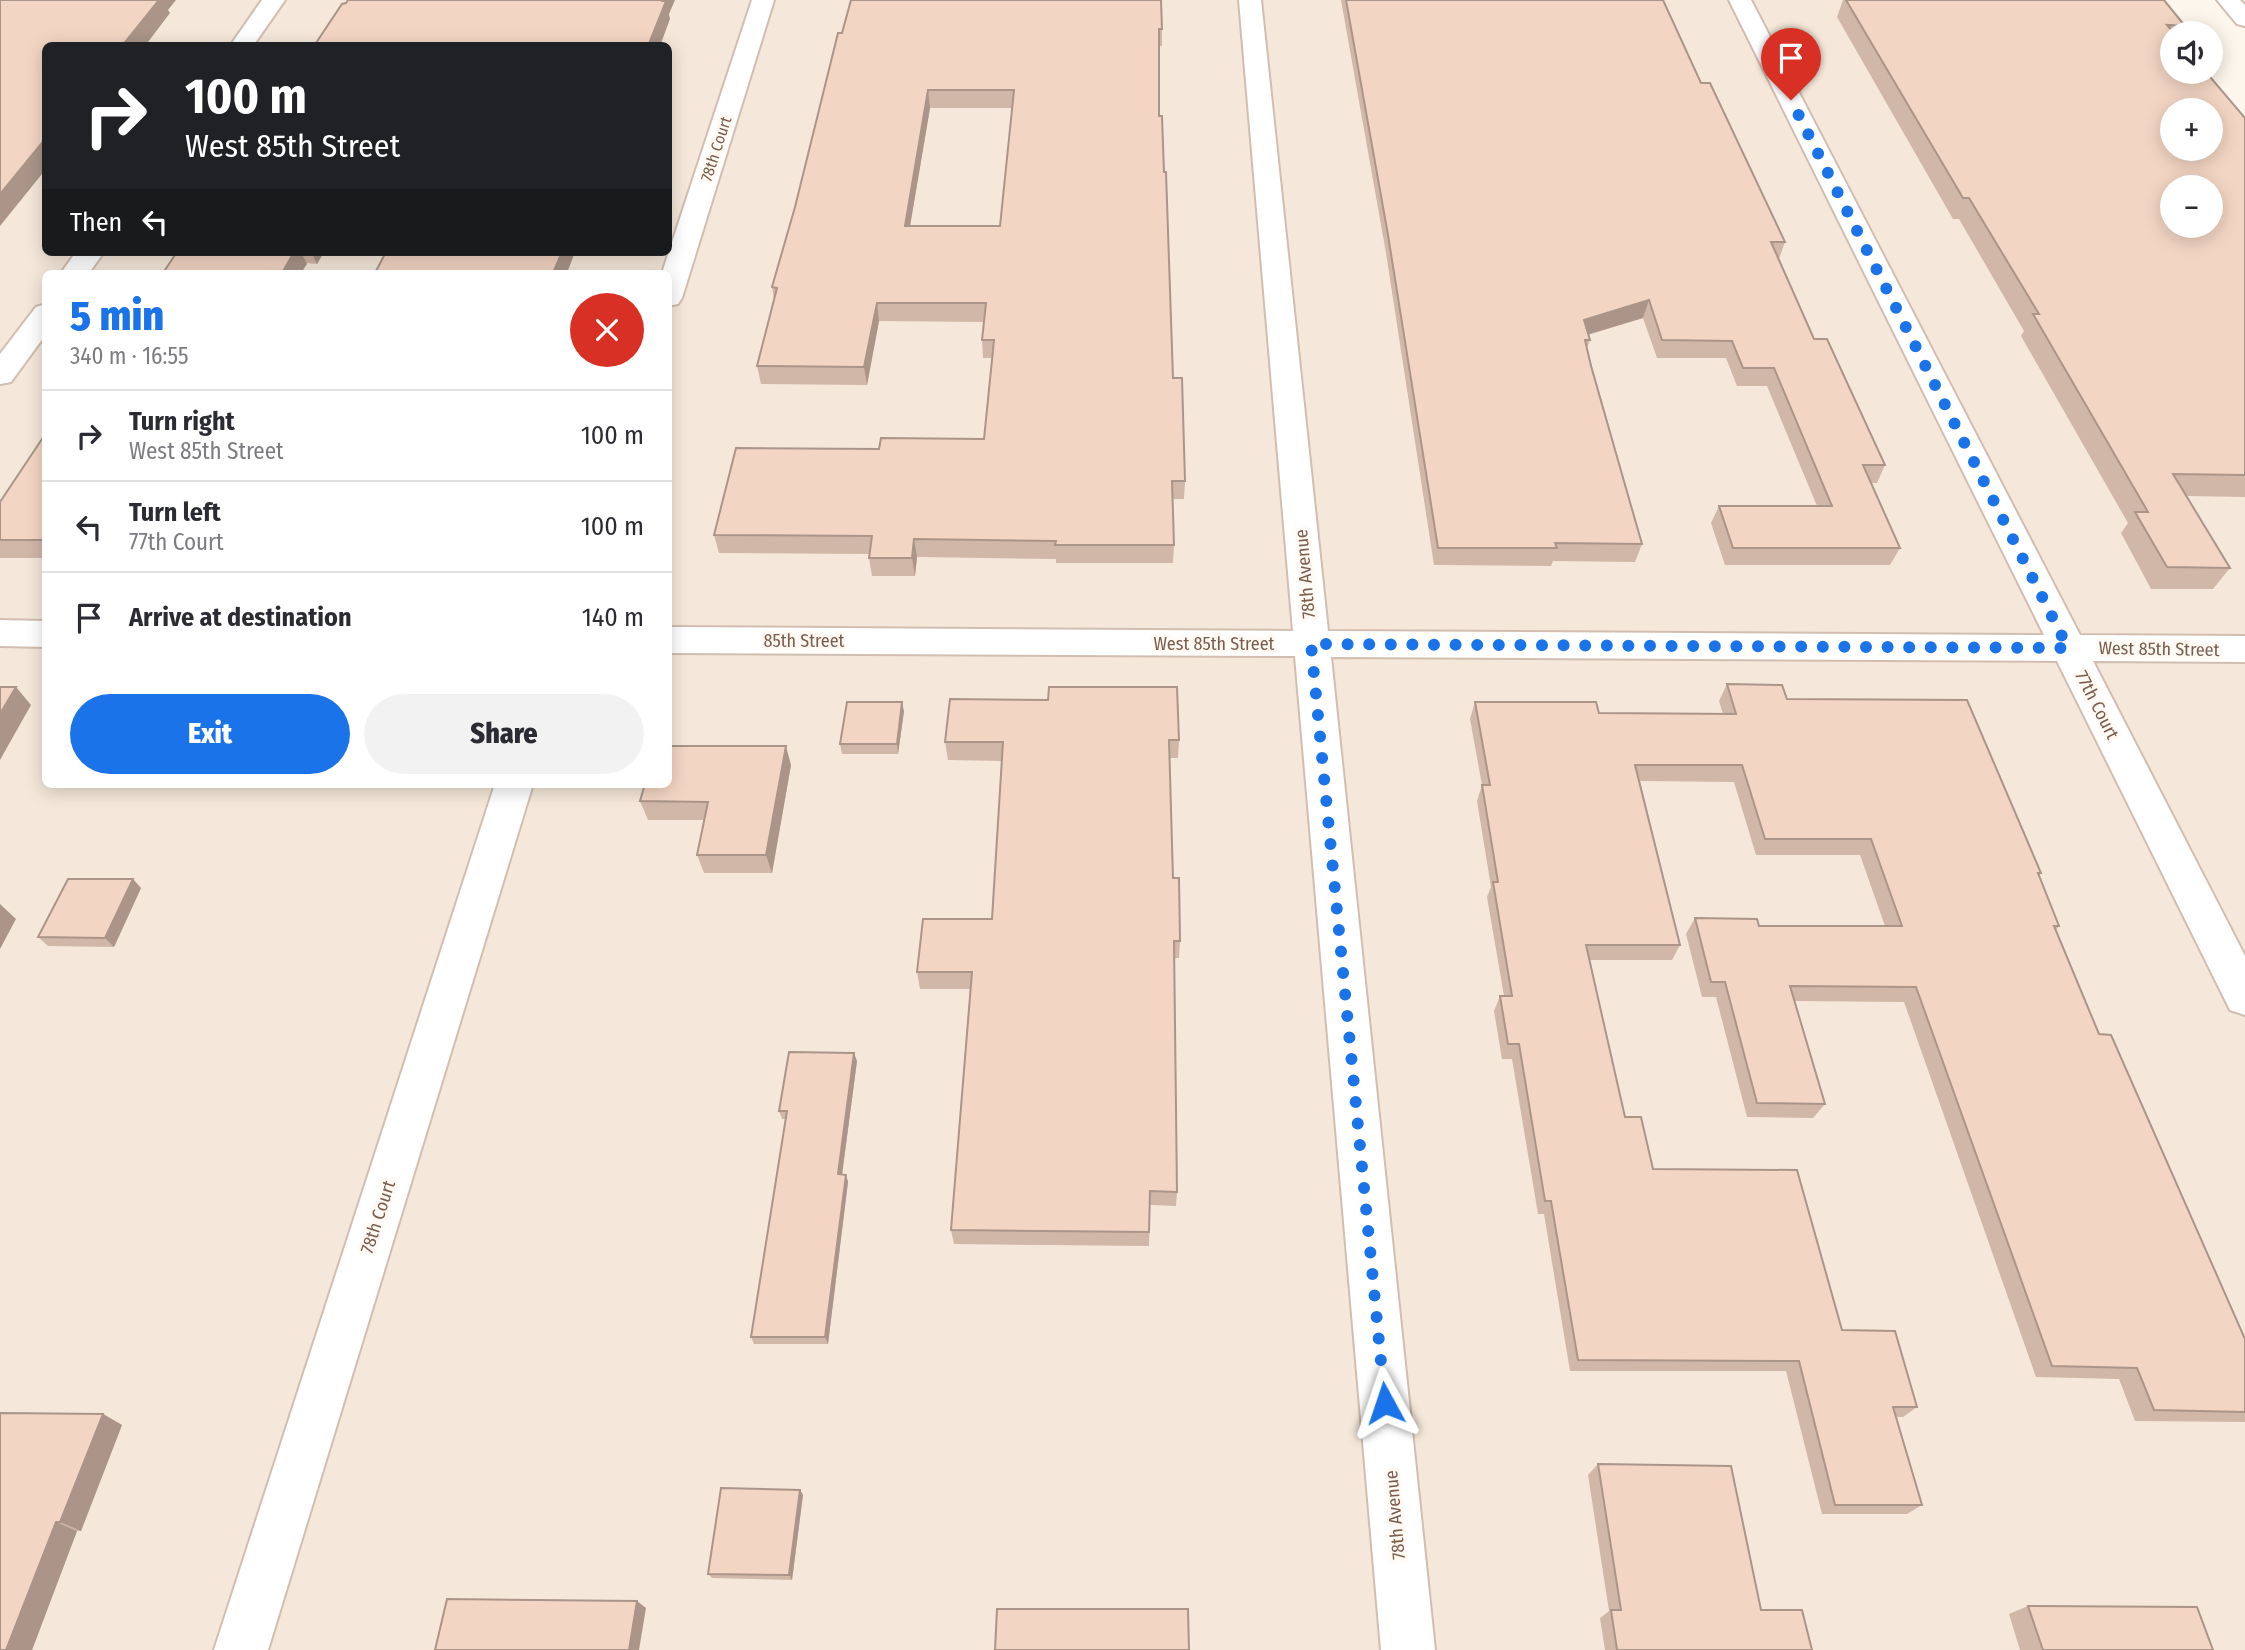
<!DOCTYPE html>
<html lang="en">
<head>
<meta charset="utf-8">
<style>
	:root { --surface:#fff; --page:#f2f2f3; --text:#2b2b33; --muted:#7c7c81; --line:#e1e1e2; --accent:#1a73e8 }
	body { margin:0; font-family:"Fira Sans Condensed",sans-serif; background:var(--page); color:var(--text); height:100vh; display:flex; flex-direction:column; font-size:26px; white-space:nowrap }
	* { box-sizing:border-box; margin:0 }
	p { font-size:23px; color:var(--muted) }
	.icon { flex:none; width:38px; height:38px; fill:none; stroke:currentColor; stroke-width:2; stroke-linecap:round; stroke-linejoin:round }
	.map { position:relative; flex:1; overflow:hidden }
	.panel { position:absolute; left:42px; top:270px; width:630px; height:518px; display:flex; flex-direction:column; background:var(--surface); border-radius:10px; box-shadow:0 4px 18px #0003 }
	.panel>* { flex:none }
	.hud { position:absolute; left:42px; top:42px; width:630px; height:214px; border-radius:10px; box-shadow:0 4px 18px #0003; background:#202124; color:#fff; overflow:hidden }
	.buttons { position:absolute; left:2160px; top:21px; display:grid; gap:14px }
	.buttons a { display:grid; place-items:center; width:63px; height:63px; border-radius:50%; background:var(--surface); box-shadow:0 4px 18px #0003; font-size:35px }
	.pin { position:absolute; display:grid; place-items:center; width:60px; height:60px; color:#fff; margin:-72px -30px; border-radius:50% 50% 50% 0; rotate:-45deg; box-shadow:0 0 7px #0007 }
	.pin .icon { rotate:45deg }
	.me { position:absolute; width:77px; margin:-38px; rotate:355deg; stroke-linejoin:round; filter:drop-shadow(0 0 5px #0008) }
	.turn { display:flex; align-items:center; gap:24px; height:147px; padding:0 28px; font-size:32px }
	.turn .icon { width:91px; height:91px; stroke-width:2.5 }
	.turn b { display:block; font-size:49px; line-height:60px }
	.then { display:flex; align-items:center; height:66px; padding:0 28px; background:#0003; gap:14px; font-size:26px }
	.round { display:grid; place-items:center; flex:none; width:74px; height:74px; border-radius:37px; background:var(--page) }
	.overview { display:flex; align-items:center; justify-content:space-between; height:119px; padding:0 28px }
	h1 { font-size:42px; font-weight:800; line-height:52px; color:var(--accent) }
	.cta { display:flex; gap:14px; margin-top:auto; padding:14px 28px }
	.cta a { flex:1; height:80px; border-radius:42px; background:var(--accent); color:#fff; font-size:28px; font-weight:800; line-height:80px; text-align:center }
	.cta a+a { background:var(--page); color:var(--text) }
	ul { padding:0; list-style:none }
	li { display:flex; align-items:center; gap:21px; height:91px; padding:0 28px; border-top:2px solid var(--line) }
	li div { flex:1 }
	li b { display:block; font-size:26px }
	li em { font-style:normal }
	.map>svg:first-child { display:block }
</style>
</head>
<body>
<div class="map">
<svg width="2245" height="1650" viewBox="0 0 2245 1650">
	<rect width="100%" height="100%" fill="#fdf6ec"/>
	<path fill="#f5e8da" fill-rule="evenodd" d="M0 0H1985L2245 331V1650H0ZM46 46H668V252H46ZM46 273H668V784H46Z"/>
	<g fill="none" stroke-linecap="round" stroke-linejoin="round">
		<g stroke="#d1beb0" stroke-width="4">
			<g id="street">
				<path d="M262 0H285L253 46H230Z"/>
				<path d="M752 0H774L682 298 678 304 668 306V273H662Z"/>
				<path d="M1239 0H1261L1328 631 2044 635 1729 0H1751L2080 635 2245 636V662L2093 661 2245 956V1015L2230 1010 2057 661 1331 657 1435 1650H1381L1295 656 668 653V627L1293 631Z"/>
				<path d="M2217 0H2240L2245 5V26L2237 24Z"/>
				<path d="M76 252H104L89 273H61Z"/>
				<path d="M46 304V334L11 382 0 384V354L36 307Z"/>
				<path d="M0 620 46 621V647L0 646Z"/>
				<path d="M495 784H533L268 1650H214Z"/>
			</g>
		</g>
		<use href="#street" fill="#fff" fill-rule="evenodd"/>
	</g>
	<g fill="#d1b7a8" fill-rule="evenodd">
		<path d="M1341 0H1663L1701 83 1785 242 1779 259 1814 339 1885 465 1877 483H1870L1900 548 1890 565H1725L1711 523 1719 506H1817L1767 386H1737L1726 358H1657L1643 318 1588 335 1590 340 1587 348 1642 544 1635 562 1553 561 1551 566 1434 565 1386 253Z"/>
		<path d="M1843 0H2164L2185 26 2181 33H2172L2245 118V497L2186 496 2230 568 2213 589H2151L2121 533 2128 523 2021 336 2024 331 1959 219H1953L1837 17Z"/>
		<path d="M1162 29V46H1159V116L1173 378 1185 481 1184 499H1172L1174 545 1173 563H1056V559L917 557 915 576H872L869 558V554L719 553 714 535 879 449 984 439 992 358H983L982 340 984 322 879 321 867 385 761 384 757 366 774 299 772 287 795 207 838 33ZM930 108H1013L1000 226H910Z"/>
		<path d="M177 252H324L317 264Z"/>
		<path d="M46 433V558H0V502Z"/>
		<path d="M1727 684 1787 699 2041 873 2039 876 2059 926 2056 930 2099 1034 2245 1339V1422L2135 1421 2119 1379 2036 1377 1904 1002 1795 1001 1825 1104 1813 1118 1747 1117 1716 997H1702L1686 934 1695 918 1759 926H1885L1860 855H1756L1734 782 1640 781 1680 945 1672 960H1590L1625 1117 1653 1169 1842 1330 1917 1407 1903 1417H1896L1922 1505 1907 1514H1822L1786 1371H1570L1544 1214H1538L1512 1059H1502L1494 1011 1500 996H1504L1487 897 1491 887 1477 801 1482 785 1470 719 1475 702 1599 713 1723 714 1719 701Z"/>
		<path d="M904 711 898 754H842L840 744Z"/>
		<path d="M1179 740 1178 758H1170L1173 878 1180 941 1179 958H1174L1177 1192 1176 1206 1150 1205 1149 1246 954 1244 951 1230 970 989H920L917 972 992 919 1002 761 948 760 945 742Z"/>
		<path d="M791 765 772 873H704L697 855 704 820H648L640 801Z"/>
		<path d="M141 888 114 947 48 946 38 937Z"/>
		<path d="M857 1061 842 1175H846L848 1182 828 1344H754L751 1337 786 1119H782L779 1111Z"/>
		<path d="M103 1414 122 1425 81 1531H77L32 1650H0Z"/>
		<path d="M1598 1464 1761 1610 1812 1650H1605L1600 1618 1609 1611 1588 1475Z"/>
		<path d="M800 1490 803 1495 792 1580 712 1578 708 1574Z"/>
		<path d="M2028 1606 2213 1650H2020L2009 1614Z"/>
	</g>
	<g fill="#aa9588">
		<path d="M159 0H176L168 10 170 13 145 46H122Z"/>
		<path d="M664 0H675L669 14 670 19 660 46H648Z"/>
		<path d="M928 90 930 108 907 244 905 226Z"/>
		<path d="M46 138V169L0 226V194Z"/>
		<path d="M294 252H301L307 264 301 273H282Z"/>
		<path d="M311 252H324L317 264Z"/>
		<path d="M562 252H575L567 273H553Z"/>
		<path d="M1649 300 1643 318 1579 337 1584 320Z"/>
		<path d="M877 303 879 321 867 385 864 367Z"/>
		<path d="M914 539 917 557 915 576 912 558Z"/>
		<path d="M16 687 31 705 0 760V714Z"/>
		<path d="M902 702 904 711 898 754 897 744Z"/>
		<path d="M786 746 791 765 772 873 766 855Z"/>
		<path d="M133 879 141 888 114 947 105 938Z"/>
		<path d="M0 904 16 919 0 949Z"/>
		<path d="M854 1053 857 1061 841 1182 838 1174Z"/>
		<path d="M846 1175 848 1182 828 1344 825 1337Z"/>
		<path d="M103 1414 122 1425 81 1531 60 1522Z"/>
		<path d="M800 1490 803 1495 792 1580 789 1575Z"/>
		<path d="M56 1522 77 1531 32 1650H6Z"/>
		<path d="M637 1601 646 1608 639 1650H629Z"/>
	</g>
	<g fill="#f3d5c3" stroke="#aa9588" stroke-width="2" fill-rule="evenodd">
		<path d="M0 0H159L122 46H46V138L0 194Z"/>
		<path d="M348 0H664L663 1H666L648 46H314L342 4 346 3Z"/>
		<path d="M851 0H1161L1162 29H1159V116H1162L1164 172H1166L1173 378H1182L1185 481H1172L1174 545H1055L1056 541 914 539 912 558H869L872 536 714 535 736 448 879 449 881 438 984 439 994 340H982L986 303H877L864 367 757 366 777 288 772 287 795 207 838 33H842ZM928 90H1014L1000 226H905Z"/>
		<path d="M1346 0H1663L1701 83H1710L1785 242H1771L1814 339H1827L1885 465H1863L1900 548H1733L1719 506H1832L1774 368H1743L1732 341 1662 340 1649 300 1584 320 1590 340H1585L1591 366 1642 544 1555 543 1557 548H1438L1388 235Z"/>
		<path d="M1846 0H2164L2185 26 2167 25 2174 33H2172V72H2206L2245 118V475L2173 474 2230 568 2167 567 2135 512H2148L2033 314H2039L1969 198H1963ZM2172 110H2210V149H2172ZM2172 187H2210V226H2172Z"/>
		<path d="M177 252H294L282 273H163Z"/>
		<path d="M386 252H562L553 273H375Z"/>
		<path d="M46 433V540H0V502Z"/>
		<path d="M1727 684 1782 685 1787 699 1967 700 2041 873H2038L2059 926H2054L2099 1034 2111 1035 2245 1339V1412L2154 1410 2137 1368 2052 1366 1916 987 1790 986 1825 1104 1757 1103 1725 982H1711L1695 918 1757 919 1759 926H1902L1871 839H1765L1742 765H1635L1680 945H1586L1625 1117H1641L1653 1169 1797 1170 1842 1330 1895 1331 1917 1407H1893L1922 1505H1835L1799 1361 1578 1360 1551 1201H1545L1519 1044H1508L1500 996H1512L1493 882H1498L1482 785H1490L1475 702H1596L1599 713 1736 714Z"/>
		<path d="M0 687H16L0 714Z"/>
		<path d="M1049 687H1177L1179 740H1169L1173 878H1179L1180 941H1174L1177 1192 1150 1191 1149 1232 951 1230 972 972H917L923 919H992L1003 742H945L950 699 1048 700Z"/>
		<path d="M847 702H902L897 744H840Z"/>
		<path d="M668 746H786L766 855H697L708 802 640 801 645 784H668Z"/>
		<path d="M68 879H133L105 938 38 937Z"/>
		<path d="M789 1052 854 1053 838 1174 846 1175 825 1337H751L787 1111H779Z"/>
		<path d="M0 1413 103 1414 60 1522H56L6 1650H0Z"/>
		<path d="M1598 1464 1731 1466 1761 1610H1802L1812 1650H1617L1611 1610H1621Z"/>
		<path d="M721 1488 800 1490 789 1575 708 1574Z"/>
		<path d="M447 1599 637 1601 629 1650H435Z"/>
		<path d="M2028 1606 2197 1607 2213 1650H2043Z"/>
		<path d="M997 1609H1188L1189 1650H995Z"/>
	</g>
	<g fill="none" stroke-linecap="round" stroke-linejoin="round">
		<path stroke="#1a73e8" stroke-width="12" stroke-dasharray="0 21.6" d="M1385 1403 1311 644 2068 648 1791 100"/>
	</g>
	<g text-anchor="middle" dominant-baseline="central" stroke-width="7" stroke-linejoin="round" paint-order="stroke">
		<g font-size="16" fill="#7a5c4d" stroke="#fffaf3">
			<text transform="translate(716 149) rotate(-72)">78th Court</text>
		</g>
		<g font-size="18" fill="#7a5c4d" stroke="#fffaf3">
			<text transform="translate(1305 574) rotate(-95)">78th Avenue</text>
			<text x="804" y="641">85th Street</text>
			<text x="1214" y="644">West 85th Street</text>
			<text transform="translate(2159 649) rotate(1)">West 85th Street</text>
			<text transform="translate(2097 705) rotate(63)">77th Court</text>
			<text transform="translate(378 1217) rotate(-72)">78th Court</text>
			<text transform="translate(1395 1515) rotate(-95)">78th Avenue</text>
		</g>
	</g>
</svg>
<div class="buttons">
<a><svg class="icon" aria-label="sound" viewBox="0 0 24 24"><path d="M4 9h4l5-4v14l-5-4H4zM17 9q2 3 0 6"/></svg></a>
<a>+</a>
<a>−</a>
</div>
<div class="pin" style="left:1791px;top:100px;background:#d93025"><svg class="icon" aria-label="arrive" viewBox="0 0 24 24"><path d="M6 21V4h12l-3 4 3 4H6"/></svg></div>
<svg class="me" style="left:1385px;top:1403px" viewBox="-20 -20 40 40"><path d="M0-17L14 15 0 8-14 15z" fill="#1a73e8" stroke="#fff" stroke-width="4"/></svg>
<div class="hud">
<div class="turn"><svg class="icon" aria-label="right" viewBox="0 0 24 24"><path d="M7 20v-9h11M14 6l5 5-5 5"/></svg><div><b>100 m</b>West 85th Street</div></div>
<div class="then">Then<svg class="icon" aria-label="left" viewBox="0 0 24 24"><path d="M17 20v-9H6M10 6l-5 5 5 5"/></svg></div>
</div>
<section class="panel">
<div class="overview"><div><h1>5 min</h1><p>340 m · 16:55</p></div><a class="round" style="background:#d93025;color:#fff"><svg class="icon" aria-label="close" viewBox="0 0 24 24"><path d="M6 6l12 12M18 6L6 18"/></svg></a></div>
<ul>
<li><svg class="icon" aria-label="right" viewBox="0 0 24 24"><path d="M7 20v-9h11M14 6l5 5-5 5"/></svg><div><b>Turn right</b><p>West 85th Street</p></div><em>100 m</em></li>
<li><svg class="icon" aria-label="left" viewBox="0 0 24 24"><path d="M17 20v-9H6M10 6l-5 5 5 5"/></svg><div><b>Turn left</b><p>77th Court</p></div><em>100 m</em></li>
<li><svg class="icon" aria-label="arrive" viewBox="0 0 24 24"><path d="M6 21V4h12l-3 4 3 4H6"/></svg><div><b>Arrive at destination</b></div><em>140 m</em></li>
</ul>
<div class="cta"><a>Exit</a><a>Share</a></div>
</section>
</div>
</body>
</html>
